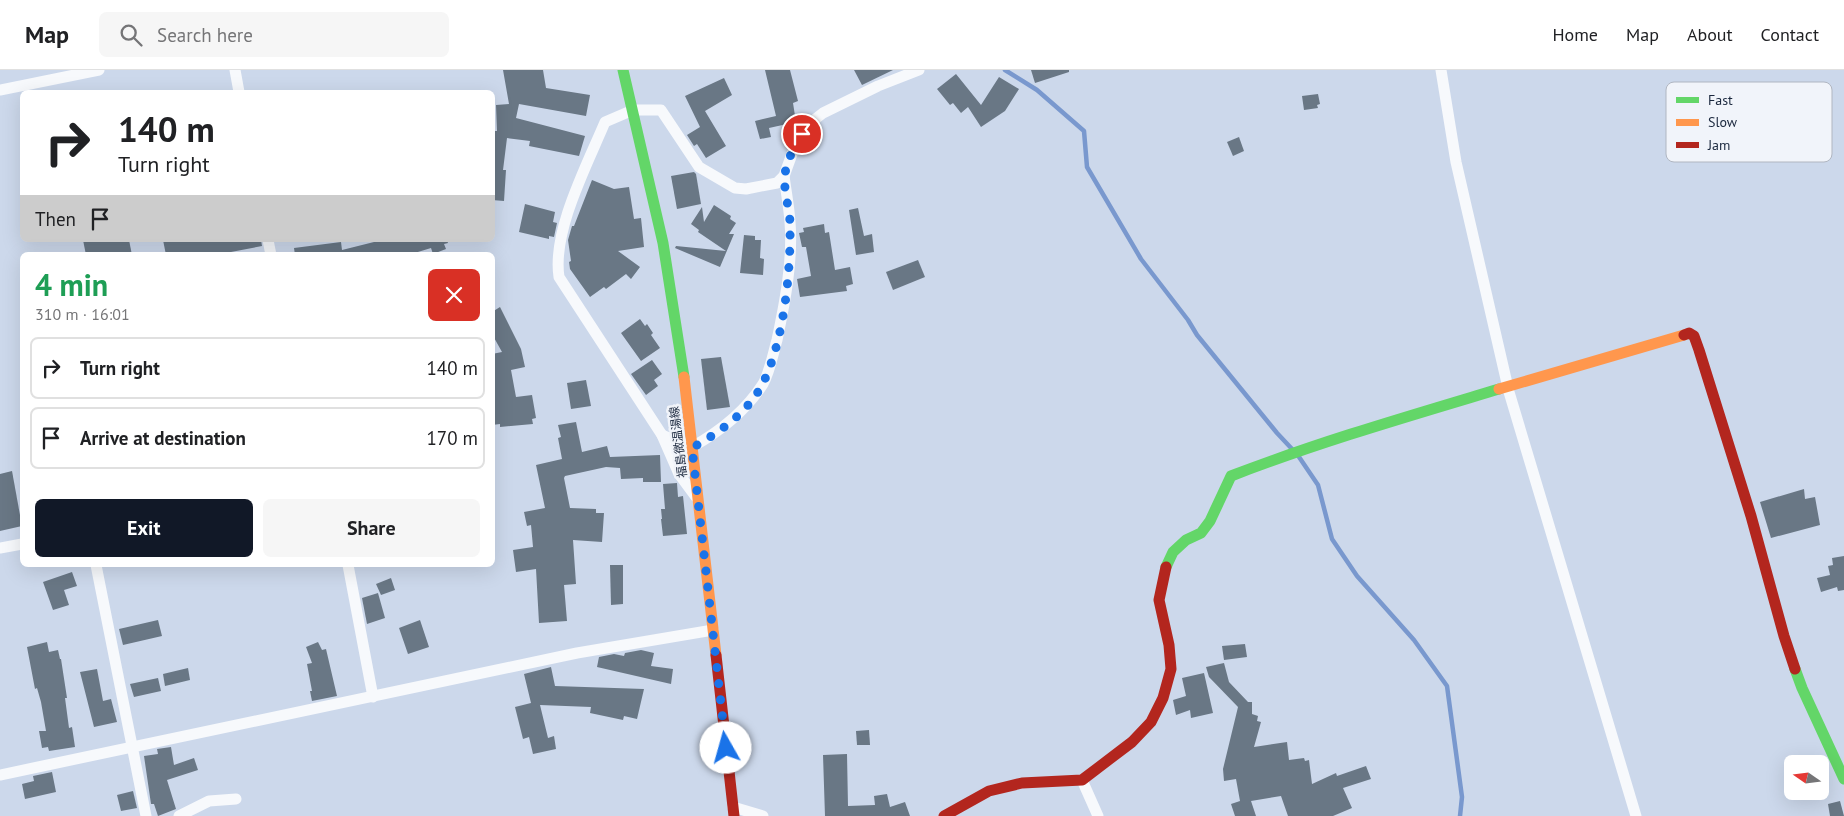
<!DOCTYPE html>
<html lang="en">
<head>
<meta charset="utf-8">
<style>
	:root { --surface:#fff; --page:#f6f6f6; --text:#202124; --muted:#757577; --line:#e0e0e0; --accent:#111827 }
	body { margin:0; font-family:"PT Sans","Noto Sans JP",sans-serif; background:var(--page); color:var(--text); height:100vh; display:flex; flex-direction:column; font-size:19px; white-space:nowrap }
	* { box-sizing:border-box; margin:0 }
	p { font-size:16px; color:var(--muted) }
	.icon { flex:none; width:28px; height:28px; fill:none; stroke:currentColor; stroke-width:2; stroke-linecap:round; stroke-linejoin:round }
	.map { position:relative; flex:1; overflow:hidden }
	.side { position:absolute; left:20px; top:182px; width:475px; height:315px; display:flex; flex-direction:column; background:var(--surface); border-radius:8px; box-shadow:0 5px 20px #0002 }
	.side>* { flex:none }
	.banner { position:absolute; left:20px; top:20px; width:475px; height:152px; border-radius:8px; box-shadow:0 5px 20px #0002; background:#fff; color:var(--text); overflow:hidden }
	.needle { width:32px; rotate:284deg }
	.tools { position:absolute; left:1784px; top:685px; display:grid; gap:10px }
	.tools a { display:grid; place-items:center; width:45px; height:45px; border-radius:8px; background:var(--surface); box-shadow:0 5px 20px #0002; font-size:25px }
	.pin { position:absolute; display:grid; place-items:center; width:42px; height:42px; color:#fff; margin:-21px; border:2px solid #fff; border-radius:50%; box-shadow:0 1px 5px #0007 }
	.me { position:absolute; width:55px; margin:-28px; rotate:353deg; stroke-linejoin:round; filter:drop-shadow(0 0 4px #0008) }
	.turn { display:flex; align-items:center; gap:18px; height:105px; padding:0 15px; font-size:22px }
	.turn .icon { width:65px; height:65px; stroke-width:2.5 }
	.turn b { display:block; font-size:35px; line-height:42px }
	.then { display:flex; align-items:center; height:48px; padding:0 15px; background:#0003; gap:10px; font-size:19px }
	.round { display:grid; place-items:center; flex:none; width:52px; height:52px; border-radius:8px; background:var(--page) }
	.headline { display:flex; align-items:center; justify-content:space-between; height:85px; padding:0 15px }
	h1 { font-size:30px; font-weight:800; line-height:38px; color:#1e9e55 }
	.cta { display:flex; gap:10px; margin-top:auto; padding:10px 15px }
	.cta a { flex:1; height:58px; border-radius:8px; background:var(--accent); color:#fff; font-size:20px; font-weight:800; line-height:58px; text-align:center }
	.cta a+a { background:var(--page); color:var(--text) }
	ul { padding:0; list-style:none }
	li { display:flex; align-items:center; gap:15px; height:62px; margin:0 10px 8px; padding:0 5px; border:2px solid var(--line); border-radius:8px }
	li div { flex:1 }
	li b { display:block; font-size:19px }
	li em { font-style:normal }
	header { display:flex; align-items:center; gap:30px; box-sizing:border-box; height:70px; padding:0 25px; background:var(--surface); border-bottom:1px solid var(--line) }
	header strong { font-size:24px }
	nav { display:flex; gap:28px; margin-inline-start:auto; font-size:18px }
	.search { width:350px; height:45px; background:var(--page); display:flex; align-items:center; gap:12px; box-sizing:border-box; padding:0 18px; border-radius:8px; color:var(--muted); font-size:19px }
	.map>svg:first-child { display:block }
</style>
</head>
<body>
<header>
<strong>Map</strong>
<div class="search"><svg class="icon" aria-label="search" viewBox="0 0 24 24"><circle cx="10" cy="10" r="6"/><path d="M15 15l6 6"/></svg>Search here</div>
<nav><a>Home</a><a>Map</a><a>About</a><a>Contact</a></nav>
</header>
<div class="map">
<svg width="1844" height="746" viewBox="0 0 1844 746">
	<rect width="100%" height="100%" fill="#ccd8eb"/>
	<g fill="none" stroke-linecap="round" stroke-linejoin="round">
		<g stroke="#7998ce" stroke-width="4.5">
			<path d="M1005 0 1037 20 1084 61 1087 97 1141 189 1188 250 1197 265 1277 363 1292 379"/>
			<path d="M1297 384 1318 415 1332 469 1357 506 1414 570 1447 616 1462 727 1460 746"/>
		</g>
	</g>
	<g fill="#697785">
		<path d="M503 0H543L546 18 590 25 586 46 519 34 516 48 585 66 579 86 529 76 530 71 507 68 503 100H506L504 131 492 130V61H497L496 35 509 34Z"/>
		<path d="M765 0H790L798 31 793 33 796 52 769 58 771 67 760 69 755 51 776 46Z"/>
		<path d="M854 0H893L862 15Z"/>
		<path d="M1031 0H1069V2L1035 13Z"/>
		<path d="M956 4 981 35 999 7 1019 19 1005 41 981 57 968 37 961 43 953 33 950 35 937 19Z"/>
		<path d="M724 8 732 25 705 41 726 76 706 88 697 74 694 76 687 65 700 57 685 26Z"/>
		<path d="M1318 24 1320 34 1317 35 1318 38 1304 40 1302 26Z"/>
		<path d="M1239 67 1244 81 1233 86 1227 72Z"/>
		<path d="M694 102 696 104 701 134 677 139 671 106Z"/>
		<path d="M592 110 614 119 629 117 634 149 641 148 644 177 618 181 640 197 631 209 626 204 606 219 604 217 590 227 570 199 569 192 571 191 568 170 572 156H574Z"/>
		<path d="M525 134 555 142 553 152 557 153 554 167 549 166V169L519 162Z"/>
		<path d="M714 135 731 146 730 149 736 153 729 164H734L720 197 675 178 676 176 726 181 698 162 699 160 691 154 702 137 704 152Z"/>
		<path d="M858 138 864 166 872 164 874 182 856 185 849 140Z"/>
		<path d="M824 154 825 163 829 162 835 200 850 197 853 214 846 216 847 221 800 227 797 209 811 206 806 177H802L799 163 804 162 803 158Z"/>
		<path d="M744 165 755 166V170H761L760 188 764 189 763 205 740 203Z"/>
		<path d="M83 170H129L132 185H86Z"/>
		<path d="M163 170H261L262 176 231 182 232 185H166Z"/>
		<path d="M382 170H447L448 173 444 174 446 179 433 184 431 178 408 185H295L294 178 341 172 342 180Z"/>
		<path d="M918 190 925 207 893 220 886 202Z"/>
		<path d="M500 237 521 279 525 297 511 300 516 327 532 325 536 348 532 349 533 354 500 357V354L492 355V284L502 282 492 264V242Z"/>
		<path d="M640 249 645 256 647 254 653 263 651 265 660 278 641 291 621 263Z"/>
		<path d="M721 287 730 337 707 340 701 289Z"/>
		<path d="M652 290 662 304 654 310 658 316 646 325 631 304Z"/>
		<path d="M586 310 591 336 571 339 567 313Z"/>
		<path d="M576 352 582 382 607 376 610 387 660 385 661 412H643V408L621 409 620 398 606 397 565 406 564 408 570 438 596 439V443H604L602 472 573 470 576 514 564 515 567 551 539 553 536 499 516 502 513 480 533 477 531 455 527 456 524 442 545 438 536 395 562 389 558 368 561 367 558 355Z"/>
		<path d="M12 401 22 456 0 461V404Z"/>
		<path d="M677 413 678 427 683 426 687 464 663 466 661 449H662L661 439H665L663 414Z"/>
		<path d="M1804 419 1805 429 1815 427 1820 455 1771 468 1760 432Z"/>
		<path d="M1844 486V520L1838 521 1837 517 1821 522 1817 508 1830 505 1828 496 1833 495 1832 488Z"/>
		<path d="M610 495H623V534L611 535Z"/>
		<path d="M72 502 77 516 64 520 69 535 53 540 43 512Z"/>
		<path d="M391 508 395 520 381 525 376 514Z"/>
		<path d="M378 523 385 548 367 554 362 528Z"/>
		<path d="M158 550 162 566 123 575 119 559Z"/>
		<path d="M420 550 429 577 408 584 399 558Z"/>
		<path d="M47 572 49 582 58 580 60 589H61L67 628H65L69 658 72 657 75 677 49 681 48 677 42 678 39 661H46L41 632 37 618 35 619 27 577Z"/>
		<path d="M318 572 322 580 326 579 337 626 312 631 310 621H312L307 594 312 593 306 577Z"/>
		<path d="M1245 574 1247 587 1224 590 1222 576Z"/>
		<path d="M641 580 654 583 651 596 673 599 671 614 597 597 599 587 614 584 624 586 625 583Z"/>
		<path d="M1224 593 1229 612 1248 632H1252V644L1258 646 1257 651 1261 652 1254 677 1287 672 1289 690 1304 688 1305 691 1309 690 1312 714 1336 703 1337 706 1366 696 1371 709 1343 718 1352 738 1333 746H1288L1281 726 1251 731 1256 746H1235L1231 734 1240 731 1236 709 1224 711 1223 699 1238 637 1209 607 1206 597Z"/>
		<path d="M551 597 555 616 644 619 637 649 624 646 623 650 590 643 591 637 540 635 548 668 554 666 556 679 533 684 529 667 523 669 515 637 531 633 524 604Z"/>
		<path d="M188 598 190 610 165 616 163 604Z"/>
		<path d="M97 599 103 631 111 629 117 652 94 657 80 602Z"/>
		<path d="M1204 603 1213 643 1191 648 1190 640 1176 645 1173 630 1186 626 1182 608Z"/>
		<path d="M158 608 161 621 134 627 130 614Z"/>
		<path d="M869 660 870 675H857L856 661Z"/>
		<path d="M171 677 174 695 194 688 198 700 167 710 176 739 158 746 154 734H151L144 686 158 684 157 679Z"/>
		<path d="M847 684 848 736 875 735 874 726 887 724 890 737 905 732 910 746H825L823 685Z"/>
		<path d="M52 702 56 722 25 729 22 714 34 711 33 706Z"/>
		<path d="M133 721 137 738 121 741 117 725Z"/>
		<path d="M1840 731 1844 746H1830L1828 734Z"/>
	</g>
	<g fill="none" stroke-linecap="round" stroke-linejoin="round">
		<g stroke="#f7f9fc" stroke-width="11">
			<path d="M235 0 239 22"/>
			<path d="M1441 0 1456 92 1509 322 1636 746"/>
			<path d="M0 20 99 0"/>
			<path d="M268 170 271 185"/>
			<path d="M662 365 692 377C721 361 745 342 763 314 770 301 773 284 777 270 785 232 793 191 790 152 789 137 786 121 784 106"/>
			<path d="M696 427 679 404 662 365 559 207C552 161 587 95 605 52L633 40H661L699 97 735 118 746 119 777 113 784 106 796 73 809 54 823 43 878 16 919 0"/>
			<path d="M0 478 22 474"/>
			<path d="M96 495 146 746"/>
			<path d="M348 495 373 627"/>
			<path d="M0 705 577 583 713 560"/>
			<path d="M1082 710 1098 746"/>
			<path d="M733 737 763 746"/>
			<path d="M179 746 209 731 236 729"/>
		</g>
		<g stroke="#63d668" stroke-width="11">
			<path d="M623 0 663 173 684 307"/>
			<path d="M1166 497 1173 482 1186 470 1201 463 1210 451 1231 406C1319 372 1409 346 1499 319"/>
			<path d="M1795 599 1802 618 1844 709"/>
		</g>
		<g stroke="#ff974d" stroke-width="11">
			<path d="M684 307 716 585"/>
			<path d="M1499 319 1684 265"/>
		</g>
		<g stroke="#b3261e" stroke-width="11">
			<path d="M1684 265 1689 263 1694 266 1699 280 1751 446 1784 566 1795 599"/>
			<path d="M716 585 734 746"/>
			<path d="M944 746 989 721 1022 713 1082 710 1132 672 1151 652 1163 628 1171 599 1169 575 1159 530 1166 497"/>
		</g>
	</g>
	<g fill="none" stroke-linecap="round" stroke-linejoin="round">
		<path stroke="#1a73e8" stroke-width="9" stroke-dasharray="0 16.2" d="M726 678 692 378C720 362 750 341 764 311 784 269 791 201 790 154 790 139 783 121 785 105 786 91 795 76 802 64"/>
	</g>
	<g text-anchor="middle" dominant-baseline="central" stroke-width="5" stroke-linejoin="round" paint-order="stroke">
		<g font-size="12" fill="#1a273d" stroke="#f1f4fa">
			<text transform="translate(678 372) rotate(-97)">福島微温湯線</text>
		</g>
	</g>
	<rect x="1666" y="12" width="166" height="80" rx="8" fill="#f1f4fa" stroke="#b0b6c1" stroke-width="1"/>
	<rect x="1676" y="27" width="23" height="6" fill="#63d668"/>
	<rect x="1676" y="49" width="23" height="7" fill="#ff974d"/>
	<rect x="1676" y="72" width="23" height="6" fill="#b3261e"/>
	<g font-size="14" fill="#1a273d">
		<text x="1708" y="35">Fast</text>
		<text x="1708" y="57">Slow</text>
		<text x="1708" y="80">Jam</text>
	</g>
</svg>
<div class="tools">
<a><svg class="needle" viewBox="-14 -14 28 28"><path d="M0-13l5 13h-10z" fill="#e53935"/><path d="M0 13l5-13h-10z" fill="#757577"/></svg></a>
</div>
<div class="pin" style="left:802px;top:64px;background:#d93025"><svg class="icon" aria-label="arrive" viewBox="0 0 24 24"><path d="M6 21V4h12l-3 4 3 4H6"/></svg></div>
<svg class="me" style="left:726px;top:678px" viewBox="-20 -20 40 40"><circle r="19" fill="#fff"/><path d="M0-13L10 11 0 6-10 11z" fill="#1a73e8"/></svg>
<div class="banner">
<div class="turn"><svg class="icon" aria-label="right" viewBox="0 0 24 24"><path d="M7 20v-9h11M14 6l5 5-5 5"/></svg><div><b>140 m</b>Turn right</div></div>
<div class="then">Then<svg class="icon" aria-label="arrive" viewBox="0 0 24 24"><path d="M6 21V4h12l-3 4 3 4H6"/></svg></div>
</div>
<section class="side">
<div class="headline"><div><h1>4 min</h1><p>310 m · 16:01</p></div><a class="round" style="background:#d93025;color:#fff"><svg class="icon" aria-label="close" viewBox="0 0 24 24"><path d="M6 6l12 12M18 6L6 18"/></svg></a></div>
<ul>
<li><svg class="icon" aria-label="right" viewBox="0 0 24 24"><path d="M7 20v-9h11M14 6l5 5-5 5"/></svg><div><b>Turn right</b></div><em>140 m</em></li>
<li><svg class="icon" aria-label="arrive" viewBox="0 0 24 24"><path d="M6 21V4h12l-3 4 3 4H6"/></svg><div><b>Arrive at destination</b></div><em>170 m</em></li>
</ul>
<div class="cta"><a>Exit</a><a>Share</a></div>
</section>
</div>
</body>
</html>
